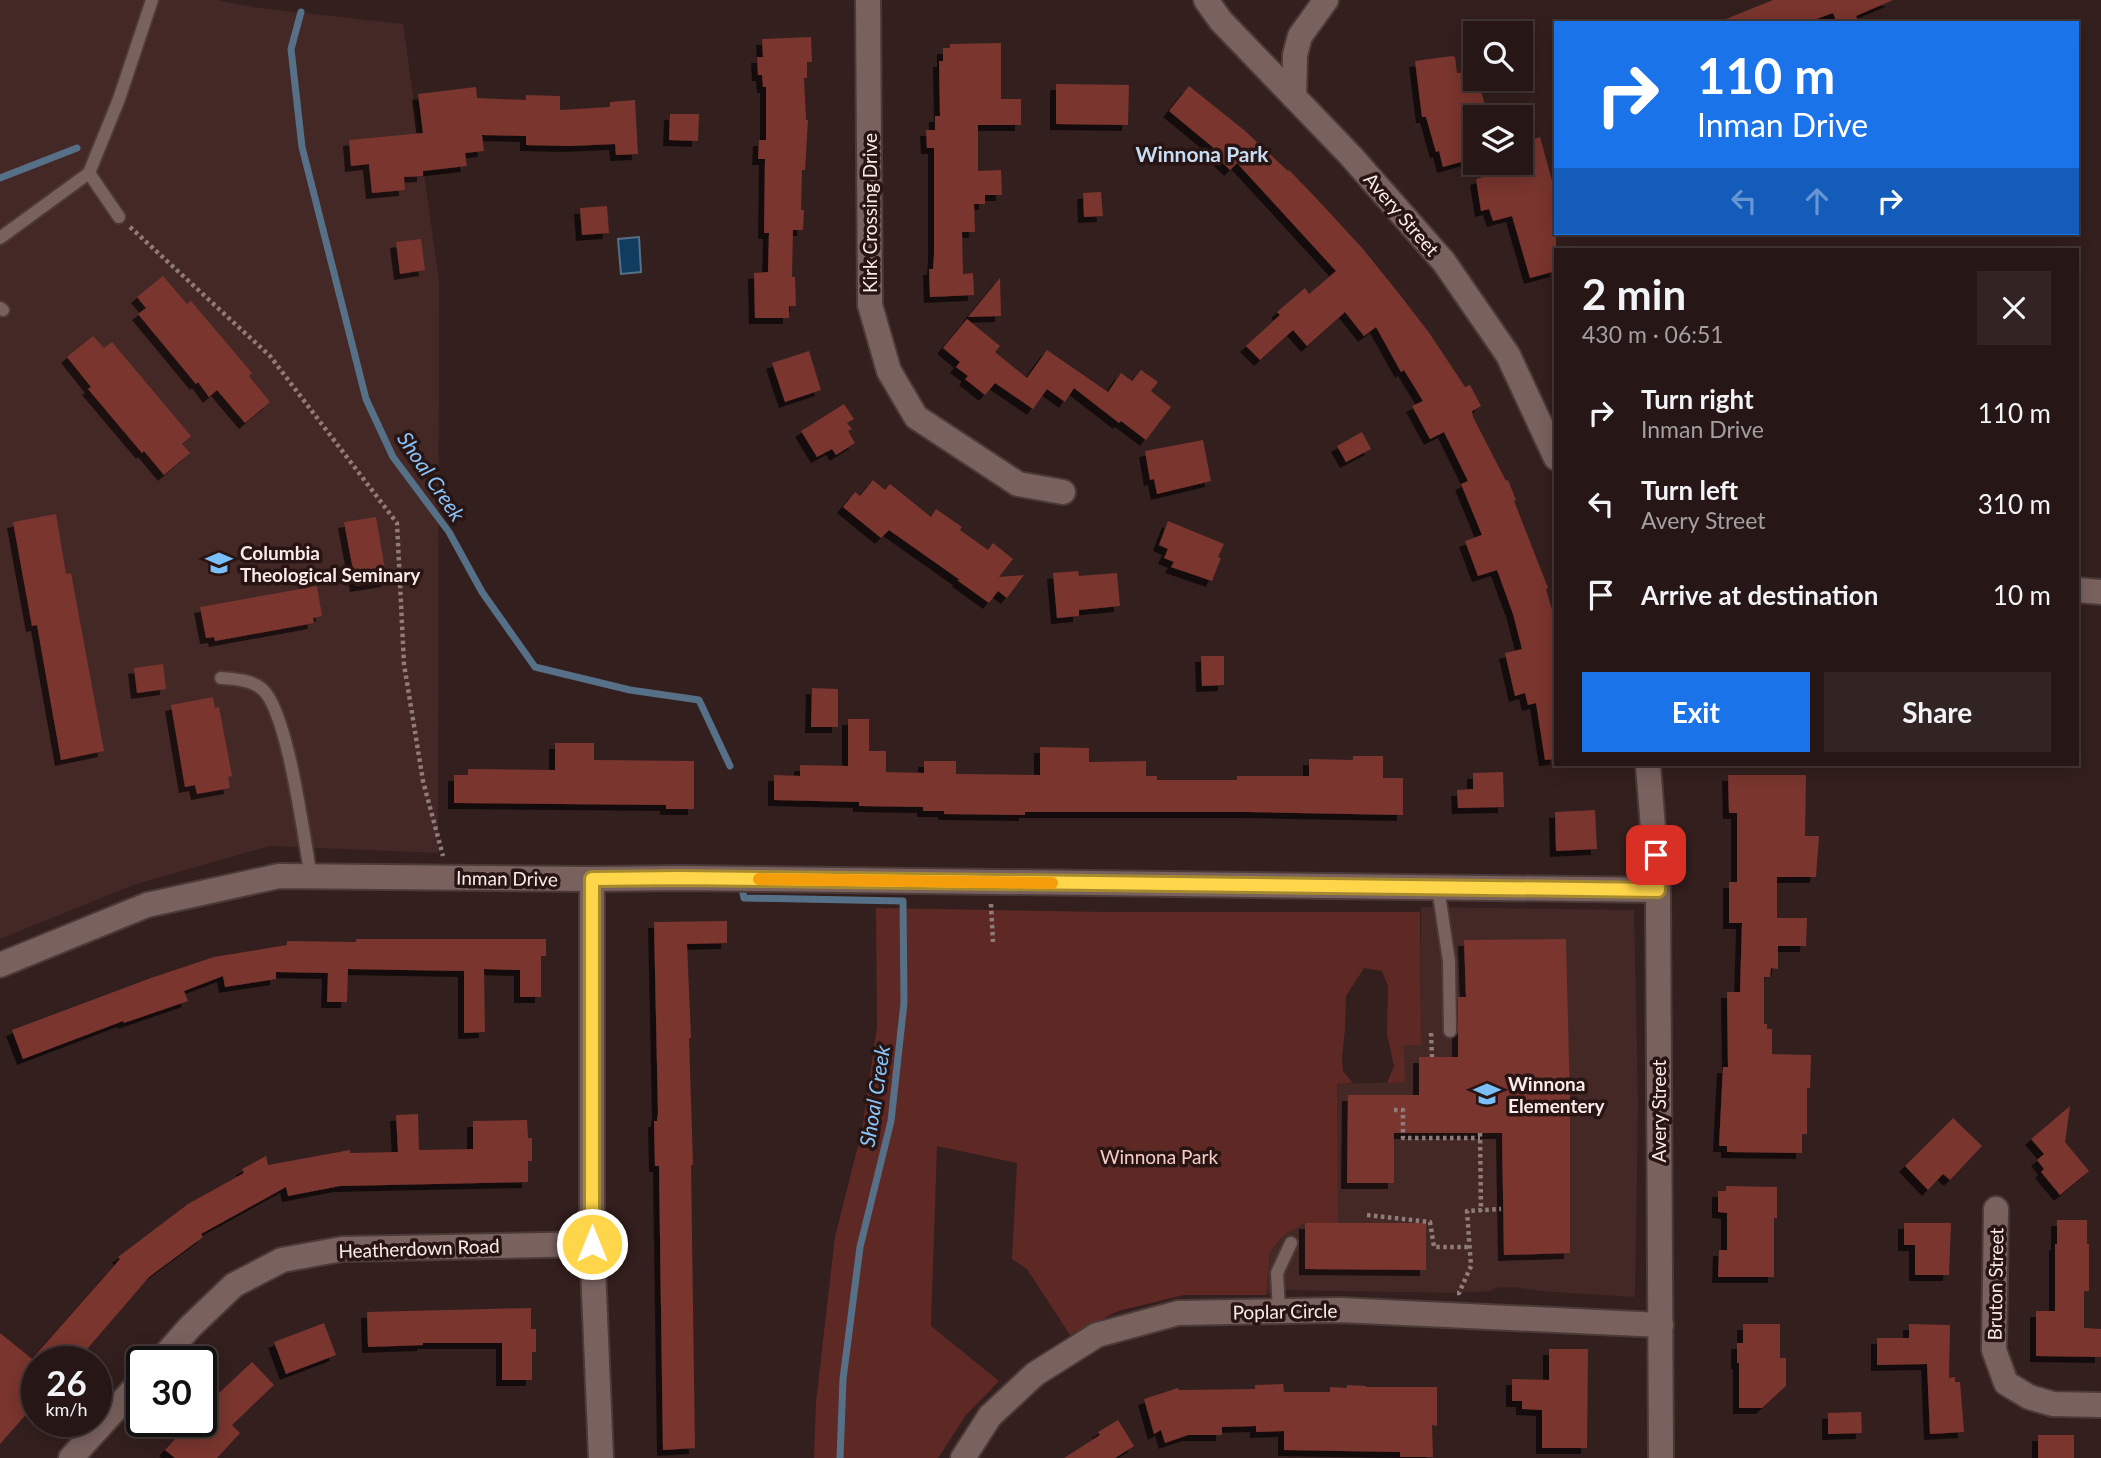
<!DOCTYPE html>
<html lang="en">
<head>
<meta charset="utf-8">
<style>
	:root { --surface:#261716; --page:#322423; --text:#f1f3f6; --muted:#a49fa1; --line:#423635; --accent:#1a73e8 }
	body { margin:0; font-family:Lato,sans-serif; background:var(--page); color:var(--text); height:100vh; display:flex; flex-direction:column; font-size:26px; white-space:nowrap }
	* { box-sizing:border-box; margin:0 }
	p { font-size:23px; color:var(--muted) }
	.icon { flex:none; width:38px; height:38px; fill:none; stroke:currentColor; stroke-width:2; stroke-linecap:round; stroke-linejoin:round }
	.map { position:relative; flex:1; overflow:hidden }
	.drawer { position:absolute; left:1554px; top:248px; width:525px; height:518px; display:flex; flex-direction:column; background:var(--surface); border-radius:0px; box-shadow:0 4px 18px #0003,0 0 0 2px var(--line) }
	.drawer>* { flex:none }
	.banner { position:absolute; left:1554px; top:21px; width:525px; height:214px; border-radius:0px; box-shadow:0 4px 18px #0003,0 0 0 2px var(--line); background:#1a73e8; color:#fff; overflow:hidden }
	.controls { position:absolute; left:1463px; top:21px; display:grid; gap:14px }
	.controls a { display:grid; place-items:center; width:70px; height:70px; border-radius:0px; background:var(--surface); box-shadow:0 4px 18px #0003,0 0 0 2px var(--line); font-size:35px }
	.speed { position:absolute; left:21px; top:1346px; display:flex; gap:14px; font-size:35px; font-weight:700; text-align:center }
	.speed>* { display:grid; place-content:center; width:91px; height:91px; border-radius:50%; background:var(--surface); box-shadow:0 4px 18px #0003,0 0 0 2px var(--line); line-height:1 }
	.speed small { font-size:18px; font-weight:400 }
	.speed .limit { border:4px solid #111; border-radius:10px; background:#fff; color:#111 }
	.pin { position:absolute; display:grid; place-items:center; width:60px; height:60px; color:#fff; margin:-30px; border-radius:14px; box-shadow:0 4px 10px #0006 }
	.me { position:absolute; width:77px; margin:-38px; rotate:0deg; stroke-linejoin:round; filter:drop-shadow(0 0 5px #0008) }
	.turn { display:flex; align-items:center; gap:24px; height:147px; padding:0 28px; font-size:32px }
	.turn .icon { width:91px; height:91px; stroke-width:2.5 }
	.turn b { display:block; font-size:49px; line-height:60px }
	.lanes { display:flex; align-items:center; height:66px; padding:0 28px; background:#0003; justify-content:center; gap:35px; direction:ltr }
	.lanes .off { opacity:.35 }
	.round { display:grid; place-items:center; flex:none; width:74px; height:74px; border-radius:0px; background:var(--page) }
	.summary { display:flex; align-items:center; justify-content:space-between; height:119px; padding:0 28px }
	h1 { font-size:42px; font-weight:700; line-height:52px }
	.cta { display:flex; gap:14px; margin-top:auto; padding:14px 28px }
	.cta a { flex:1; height:80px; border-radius:0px; background:var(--accent); color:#fff; font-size:28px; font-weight:700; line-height:80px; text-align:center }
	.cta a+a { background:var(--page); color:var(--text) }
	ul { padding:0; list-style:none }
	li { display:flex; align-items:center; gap:21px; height:91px; padding:0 28px }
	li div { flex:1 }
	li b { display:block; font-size:26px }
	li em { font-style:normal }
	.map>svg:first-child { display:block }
</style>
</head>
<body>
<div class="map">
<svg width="2101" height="1458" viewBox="0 0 2101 1458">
	<defs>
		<filter id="shadow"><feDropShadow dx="-6" dy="6" stdDeviation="0" flood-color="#0009"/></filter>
	</defs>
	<rect width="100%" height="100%" fill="#331f1d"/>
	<g fill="#432825">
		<path d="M0 0H216L259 8 403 24 439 280 438 853 270 846 136 884 0 939Z"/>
		<path d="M1421 907 1634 910 1638 1103 1635 1297 1552 1292 1513 1287 1495 1288 1491 1291 1459 1293 1278 1290 1266 1295 1270 1252 1282 1237 1305 1223H1337V1084L1404 1082V1045H1421Z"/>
	</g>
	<path fill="#5e2924" d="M876 908 1108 912H1420L1421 1045H1404L1405 1082 1387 1083 1394 1066 1387 1034 1388 986 1382 971 1364 968 1346 996 1345 1029 1342 1056 1343 1071 1353 1083 1337 1084 1338 1223H1305L1282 1237 1270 1252 1266 1295H1184L1118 1311 1070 1335 1027 1269 1012 1259 1017 1163 937 1146 931 1326 999 1381 966 1415 938 1458H814L816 1402 835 1237 862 1130 877 1027Z"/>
	<path fill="#103c5f" stroke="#567088" stroke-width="2" d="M639 237 641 272 621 274 618 239Z"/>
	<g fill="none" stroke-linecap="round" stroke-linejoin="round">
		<g stroke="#567088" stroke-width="7">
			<path d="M301 12 291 49 302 147 366 399 393 457 449 532 482 592 535 667 630 690 699 700 730 766"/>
			<path d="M0 178 77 148"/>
			<path d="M743 893 744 898 903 901 904 1003 891 1121 860 1247 843 1379 840 1458"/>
		</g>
	</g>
	<g fill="#79352f" filter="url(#shadow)">
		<path d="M1773 0H1893L1856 16 1859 23H1837L1833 13 1805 23H1721V21Z"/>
		<path d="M811 37 812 62H807V78H804L806 120H808L805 170H802L801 210H804L803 230H793L792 277H795L796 306H789V318H755L754 273 768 272 769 233H764L765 159H758L759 140H766V87H763L762 75H758L757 57H763L762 39Z"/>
		<path d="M1001 43V99H1021V125H978V171L1001 170 1002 195H985V204H974L975 232H962L963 274 973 273 974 295 930 297 929 269H933L934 255V148H927L926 130H935V116H940L939 61H943V48H950V44Z"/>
		<path d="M1452 56 1455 57 1457 73 1475 72V79H1478L1488 117H1475V158L1443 167 1439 151 1436 152 1426 117H1422L1415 61Z"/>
		<path d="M1056 84 1129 85 1128 125 1056 124Z"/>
		<path d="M1189 86 1244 130 1288 171 1289 170 1317 199 1363 249 1400 295 1430 334 1465 387 1470 385 1481 406 1472 411 1473 417 1506 481 1508 480 1516 500 1514 501 1548 588 1546 589 1556 624V759L1545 760 1536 703 1528 705 1525 693 1515 696 1505 653 1522 649 1513 614 1497 570 1478 576 1465 541 1482 535 1461 484 1468 481 1444 432 1430 439 1412 406 1423 401 1404 370 1401 372 1376 327 1364 336 1345 312 1307 346 1293 330 1260 360 1246 346 1280 315 1277 312 1305 288 1309 294 1336 271 1237 163 1230 170 1218 158 1221 154 1169 111Z"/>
		<path d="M476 87 477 98 526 100V95L560 96V110L610 107V102L635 100 638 154 616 155 615 144 570 146 526 145V136L482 135 484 151 465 153 467 166 423 171V176L404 177 405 190 372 193 369 164 351 166 349 140 423 133 418 94Z"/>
		<path d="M670 114H699L698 141 669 140Z"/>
		<path d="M1540 137 1556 195V271L1530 278 1512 216 1493 221 1489 209 1481 211 1476 179 1526 166 1521 143Z"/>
		<path d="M1101 192 1103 216 1084 217 1083 193Z"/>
		<path d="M607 206 609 233 582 235 580 208Z"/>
		<path d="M421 239 425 270 400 274 396 242Z"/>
		<path d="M163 276 187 304 191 301 252 373 249 376 270 402 245 423 217 390 209 397 198 382 196 384 138 314 146 308 137 297Z"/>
		<path d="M1000 278 1001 316 968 317Z"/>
		<path d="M967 319 1000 346 995 352 1027 378 1047 350 1108 392 1121 373 1132 381 1141 370 1158 382 1151 391 1171 407 1146 440 1121 421 1119 423 1074 388 1065 402 1047 389 1033 409 995 383 985 395 965 379 968 376 956 367 960 362 943 348Z"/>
		<path d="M93 336 104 348 112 342 191 436 182 444 190 453 164 475 144 451 142 453 88 389 91 387 67 357Z"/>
		<path d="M809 351 821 390 785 402 772 363Z"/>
		<path d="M844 404 854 419 847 423 852 429 848 431 855 443 836 455 832 449 817 457 801 431Z"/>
		<path d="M1362 432 1371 449 1346 462 1337 446Z"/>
		<path d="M1203 440 1211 481 1157 494 1154 479 1150 480 1145 451Z"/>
		<path d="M873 480 885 490 890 484 931 517 936 509 962 527 960 530 988 550 993 543 1013 559 999 577 1024 575 1007 598 998 591 989 603 957 580H960L889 530 881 538 843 507 855 492 860 496Z"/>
		<path d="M56 514 66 574 71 573 104 751 61 760 37 625 32 626 13 522Z"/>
		<path d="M376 517 387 581 356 586 344 522Z"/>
		<path d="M1168 521 1224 544 1218 557 1221 558 1212 581 1171 567 1174 562 1164 558 1168 549 1159 545Z"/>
		<path d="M1078 571 1079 576 1117 573 1120 606 1079 610V616L1057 618 1053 573Z"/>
		<path d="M317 586 322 616 313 618 314 623 215 641 214 637 206 638 200 607Z"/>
		<path d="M1201 656H1224V685L1202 686Z"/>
		<path d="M163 664 166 689 137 693 134 668Z"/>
		<path d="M812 688 838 689V727H811Z"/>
		<path d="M213 697 215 708 219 707 232 776 228 777 230 788 197 794 195 785 185 787 171 705Z"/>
		<path d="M848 719H869V751H886V772L924 773V761H956V774L1040 775V747L1089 748V762L1146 761V776H1157V780H1237V776H1309V759L1353 760V756H1383V778H1403V815L1248 812H1025V815L944 814V811H923V807L859 806V802L774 800V775L800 776V765L848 766Z"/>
		<path d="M555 743H594V760L694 761V809H666V805L454 803V775H468V769L555 770Z"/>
		<path d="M1503 772 1504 807 1458 808 1457 790 1473 789V773Z"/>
		<path d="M1728 775H1806L1805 836H1819L1816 877H1777V918H1807L1806 946H1778V969L1771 968 1770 977H1764V1024H1767V1029H1772V1054L1811 1055 1810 1088H1807V1134H1802V1153L1727 1152V1146H1719L1723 1067H1728L1727 992H1740L1742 923H1729V882H1737V813H1729Z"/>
		<path d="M1595 810 1597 849 1556 851 1555 812Z"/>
		<path d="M727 921V943L687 944 691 1038H689L693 1165H691L695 1448 663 1450 659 1166H655L654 1121H657L658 1113 654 922Z"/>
		<path d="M356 939H546V956H541V997H520V970L484 969 485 1032 464 1033V971L348 969 347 1002H327L328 973 276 972V979L225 987 223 976 184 991 188 1001 124 1023 123 1021 23 1059 12 1030 151 978 214 957 287 945V941L356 942Z"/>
		<path d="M1566 939 1570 1104V1253L1504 1255 1502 1133H1394V1183H1347L1348 1095H1419V1057H1458V997H1466L1464 940Z"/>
		<path d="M2070 1106 2065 1142 2089 1171 2060 1195 2041 1172 2044 1169 2037 1160 2044 1154 2031 1139Z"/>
		<path d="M418 1114 419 1150 473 1149V1121L527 1120 528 1138H532V1161H528V1182L340 1186 288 1196 286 1187 201 1234 203 1237 149 1277 76 1362H35L37 1363V1402L0 1444V1333L32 1359 120 1259 118 1257 188 1204 244 1173 242 1169 266 1156 268 1165 350 1150V1153L398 1152 396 1115Z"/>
		<path d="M1953 1118 1982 1146 1950 1180 1943 1174 1928 1190 1905 1166Z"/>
		<path d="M1726 1186 1777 1187V1218H1774V1277H1718L1719 1250H1727V1213L1718 1212V1191H1726Z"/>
		<path d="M2057 1220H2087V1244H2089V1291H2084V1328L2101 1329V1357L2036 1356V1311H2055V1244H2057Z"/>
		<path d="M1305 1223H1426V1270L1305 1269Z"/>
		<path d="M1904 1223H1951L1949 1275H1915V1245H1904Z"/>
		<path d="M531 1308V1329H536V1352H532V1380H502V1343H423V1345L368 1347 367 1312Z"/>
		<path d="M324 1323 336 1355 286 1374 274 1342Z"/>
		<path d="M1743 1324H1780V1358H1786V1386L1762 1408H1739V1363H1737V1343H1743Z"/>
		<path d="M1909 1324 1950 1325 1949 1378 1955 1377V1382H1960L1964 1432 1930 1434 1927 1364 1877 1365V1338H1909Z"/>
		<path d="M1549 1349H1588L1587 1448H1542V1410L1522 1409V1401H1512V1379L1549 1380Z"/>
		<path d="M252 1362 274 1385 232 1425 240 1433 217 1458H175L165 1450 192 1421H201V1410Z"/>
		<path d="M1283 1384 1284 1392H1330V1387L1347 1388V1385L1366 1386V1387H1437V1426L1432 1425 1433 1457H1400V1452L1284 1450V1431L1256 1432V1426L1222 1427V1435H1188L1165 1443 1161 1430 1154 1434 1144 1399 1178 1388 1179 1390 1255 1389V1385Z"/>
		<path d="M1861 1412 1862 1433 1828 1434V1413Z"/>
		<path d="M1118 1420 1134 1446 1115 1458H1064L1100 1435 1098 1432Z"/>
		<rect x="2038" y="1435" width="36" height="23"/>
	</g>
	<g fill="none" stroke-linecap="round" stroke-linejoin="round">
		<g stroke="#4b3a38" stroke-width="16">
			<g id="service">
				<path d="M89 173 119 217"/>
				<path d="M0 238 89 173 119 99 152 0"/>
				<path d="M0 308 3 310"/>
				<path d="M221 678C234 679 252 680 262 689 288 711 304 839 311 877"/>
				<path d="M1438 888 1449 961 1450 1031"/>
				<path d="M1279 1311 1277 1273 1291 1243"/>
			</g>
		</g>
		<g stroke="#4b3a38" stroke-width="28">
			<g id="minor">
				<path d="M868 0 870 305 889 371 916 417 1018 484 1063 492"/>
				<path d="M1206 0 1221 21 1350 155 1444 262 1508 355 1556 458"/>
				<path d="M1294 97 1295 55 1300 36 1326 0"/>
				<path d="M2077 590 2101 592"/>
				<path d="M1648 765 1658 890 1661 1458"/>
				<path d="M592 879V1244L601 1458"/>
				<path d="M0 965 147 905 279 876 592 879 680 878 1658 890"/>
				<path d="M1996 1209 1994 1350 2006 1383 2029 1397 2053 1404 2101 1405"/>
				<path d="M159 1362 190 1327 234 1285 282 1260 342 1249 592 1244"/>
				<path d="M71 1458 142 1380"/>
				<path d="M963 1458 990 1416 1035 1374 1097 1335 1178 1313 1340 1310 1661 1325"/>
			</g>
		</g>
		<g stroke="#8e7c7a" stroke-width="4.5" stroke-dasharray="3.5 3.5" stroke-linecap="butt">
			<path d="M130 227 270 356 397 523 404 664 423 781 443 856"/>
			<path d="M991 904 993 942"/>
			<path d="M1431 1033 1432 1057"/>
			<path d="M1394 1110H1403V1138H1480"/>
			<path d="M1480 1133 1481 1211"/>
			<path d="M1367 1215 1430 1222 1434 1247H1470"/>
			<path d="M1457 1293H1459L1471 1266 1467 1211 1501 1209"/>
		</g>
		<use href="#service" stroke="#79615e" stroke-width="12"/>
		<use href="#minor" stroke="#79615e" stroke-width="24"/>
	</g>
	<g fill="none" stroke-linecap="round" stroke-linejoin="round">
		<g stroke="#a68a30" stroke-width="18">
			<path id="route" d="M592 1244V879L680 878 1658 890 1656 855"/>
		</g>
		<use href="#route" stroke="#ffd54a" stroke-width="12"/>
		<path stroke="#f59e0b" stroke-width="12" d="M759 879 1052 883"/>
	</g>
	<defs>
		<g id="university-bare" transform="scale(2.1)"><path d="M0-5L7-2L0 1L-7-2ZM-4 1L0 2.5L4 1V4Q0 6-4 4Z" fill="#7cbef9" stroke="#281513" stroke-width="2.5" paint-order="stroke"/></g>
		<g id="school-bare" transform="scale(2.1)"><path d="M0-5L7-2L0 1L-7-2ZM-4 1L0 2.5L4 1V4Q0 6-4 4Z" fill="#7cbef9" stroke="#281513" stroke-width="2.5" paint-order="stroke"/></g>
	</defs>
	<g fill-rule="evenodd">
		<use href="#university-bare" x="219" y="563"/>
		<use href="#school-bare" x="1487" y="1094"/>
	</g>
	<g text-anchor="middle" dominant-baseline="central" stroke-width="7" stroke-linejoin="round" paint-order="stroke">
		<g font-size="19" fill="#f8eae8" stroke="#281513">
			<text transform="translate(869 213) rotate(-90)">Kirk Crossing Drive</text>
			<text transform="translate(1402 214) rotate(49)">Avery Street</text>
			<text transform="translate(507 878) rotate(1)">Inman Drive</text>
			<text transform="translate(1658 1111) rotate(-90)">Avery Street</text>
			<text transform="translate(419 1248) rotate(-2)">Heatherdown Road</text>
			<text transform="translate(1995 1284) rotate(-89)">Bruton Street</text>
			<text transform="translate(1285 1311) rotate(-1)">Poplar Circle</text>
		</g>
		<g font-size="19" font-weight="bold" fill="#f8eae8" stroke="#281513" text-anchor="start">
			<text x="240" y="552">Columbia<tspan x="240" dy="22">Theological Seminary</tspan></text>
			<text x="1508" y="1083">Winnona<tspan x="1508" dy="22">Elementery</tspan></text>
		</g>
		<g font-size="19" fill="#f7cbc6" stroke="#281513">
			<text x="1159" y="1156">Winnona Park</text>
		</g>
		<g font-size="21" font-weight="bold" fill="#c6def5" stroke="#281513">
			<text x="1202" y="153">Winnona Park</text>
		</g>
		<g font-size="21" font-style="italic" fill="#87c5fc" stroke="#281513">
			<text transform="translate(432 476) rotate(56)">Shoal Creek</text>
			<text transform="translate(874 1096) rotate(-81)">Shoal Creek</text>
		</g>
	</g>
</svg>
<div class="controls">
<a><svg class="icon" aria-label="search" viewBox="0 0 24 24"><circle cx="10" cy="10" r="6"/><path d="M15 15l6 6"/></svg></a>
<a><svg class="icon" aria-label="layers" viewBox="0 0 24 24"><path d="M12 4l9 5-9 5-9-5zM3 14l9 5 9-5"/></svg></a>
</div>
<div class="speed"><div>26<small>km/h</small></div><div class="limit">30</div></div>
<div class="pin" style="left:1656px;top:855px;background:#d93025"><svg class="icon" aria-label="arrive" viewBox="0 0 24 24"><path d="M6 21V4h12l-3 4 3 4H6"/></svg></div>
<svg class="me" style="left:592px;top:1244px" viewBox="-20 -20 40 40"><circle r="17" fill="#ffd54a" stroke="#fff" stroke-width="3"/><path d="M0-11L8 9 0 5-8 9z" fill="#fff"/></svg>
<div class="banner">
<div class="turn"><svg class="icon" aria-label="right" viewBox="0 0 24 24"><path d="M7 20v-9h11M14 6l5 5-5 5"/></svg><div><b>110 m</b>Inman Drive</div></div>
<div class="lanes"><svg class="icon off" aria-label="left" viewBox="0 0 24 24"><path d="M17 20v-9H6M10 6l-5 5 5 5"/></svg><svg class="icon off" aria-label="ahead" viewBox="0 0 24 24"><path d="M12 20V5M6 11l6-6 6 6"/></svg><svg class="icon" aria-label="right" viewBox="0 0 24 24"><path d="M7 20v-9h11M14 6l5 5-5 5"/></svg></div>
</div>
<section class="drawer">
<div class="summary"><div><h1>2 min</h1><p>430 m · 06:51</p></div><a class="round"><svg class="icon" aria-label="close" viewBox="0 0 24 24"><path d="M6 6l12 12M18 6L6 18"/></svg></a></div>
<ul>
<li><svg class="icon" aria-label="right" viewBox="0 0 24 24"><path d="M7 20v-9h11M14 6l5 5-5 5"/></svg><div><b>Turn right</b><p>Inman Drive</p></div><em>110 m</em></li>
<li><svg class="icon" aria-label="left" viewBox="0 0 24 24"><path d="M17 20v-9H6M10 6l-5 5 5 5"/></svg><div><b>Turn left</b><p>Avery Street</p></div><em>310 m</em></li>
<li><svg class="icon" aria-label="arrive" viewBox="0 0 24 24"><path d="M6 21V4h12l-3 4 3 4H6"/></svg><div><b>Arrive at destination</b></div><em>10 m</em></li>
</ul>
<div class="cta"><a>Exit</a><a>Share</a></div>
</section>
</div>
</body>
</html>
